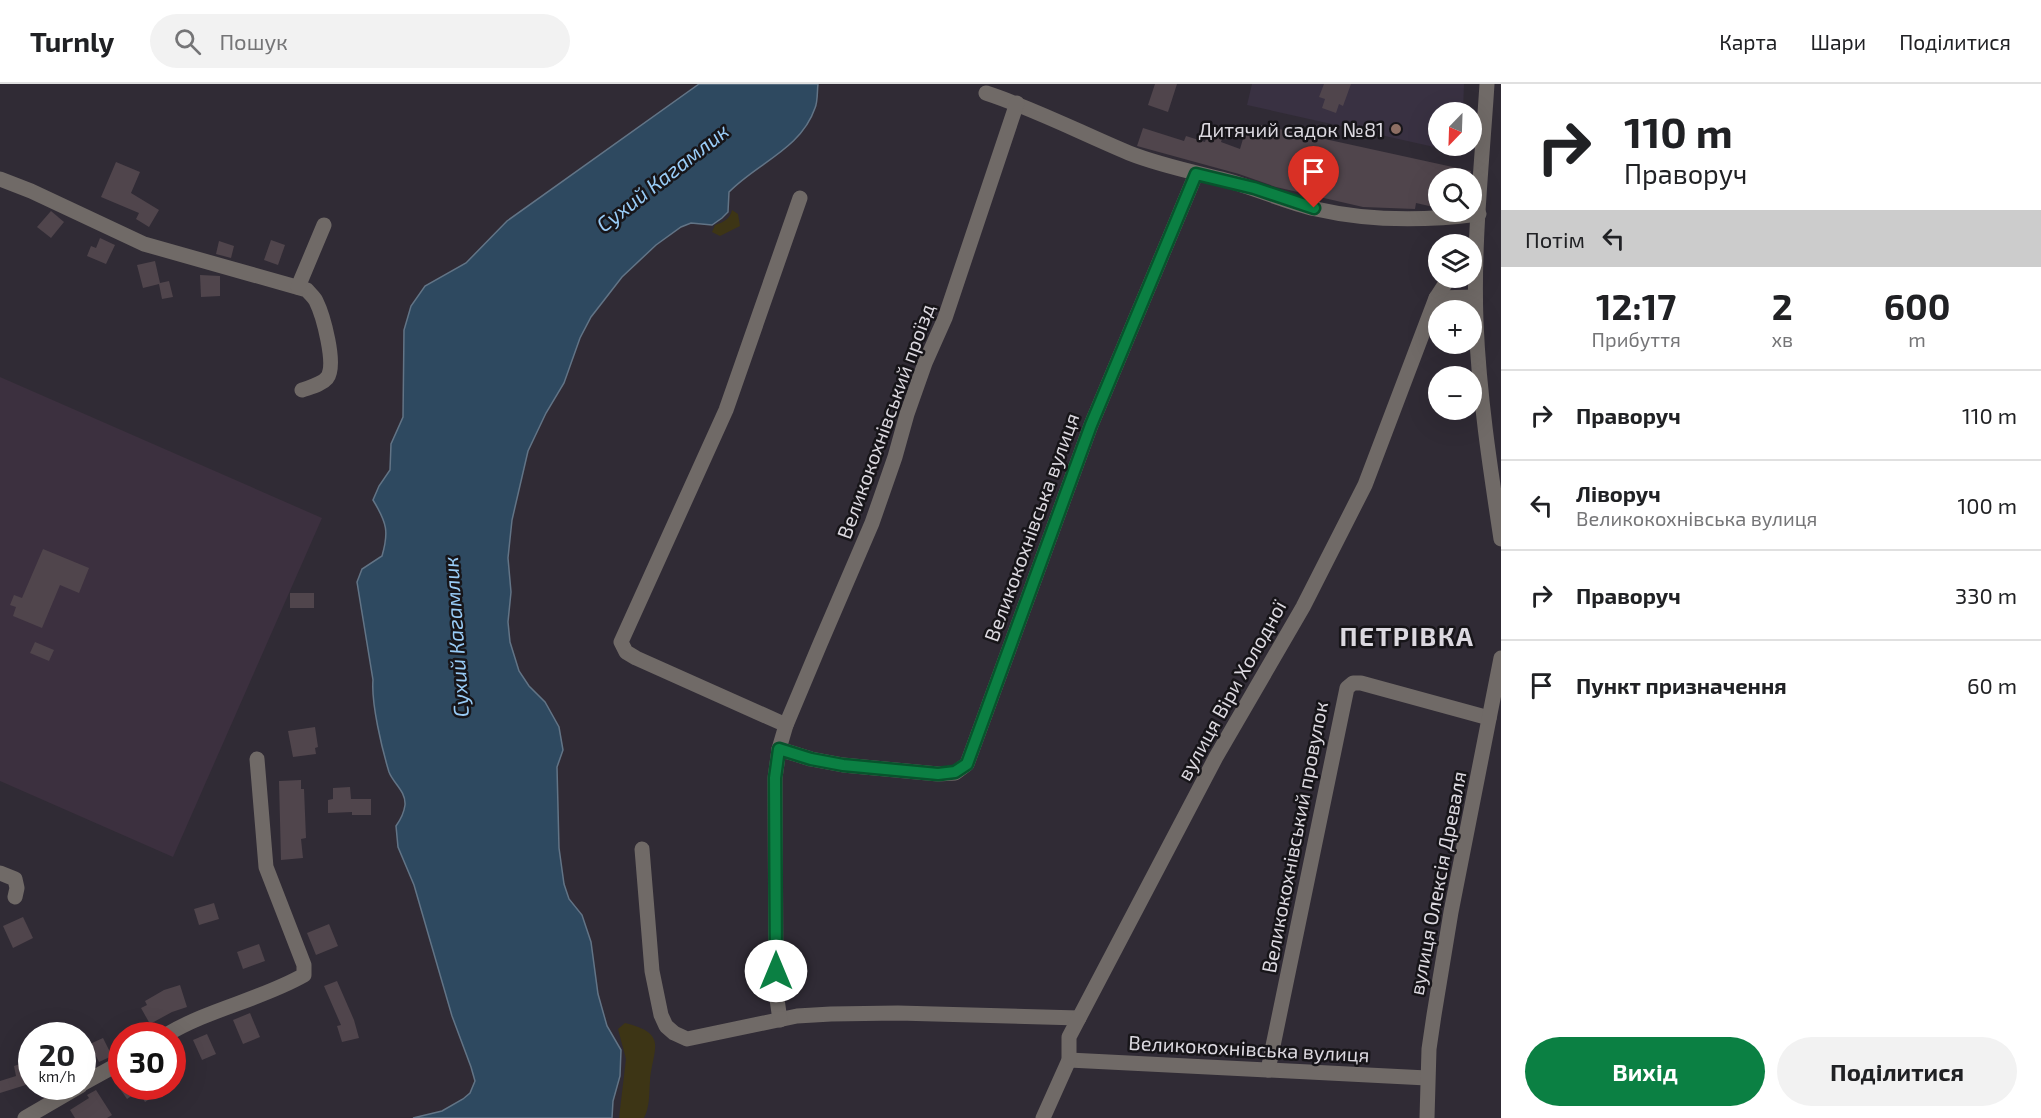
<!DOCTYPE html>
<html lang="uk">
<head>
<meta charset="utf-8">
<style>
	:root { --surface:#fff; --page:#f2f2f2; --text:#202124; --muted:#757577; --line:#e0e0e0; --accent:#0b8043 }
	body { margin:0; font-family:"Exo 2",sans-serif; background:var(--page); color:var(--text); height:100vh; display:flex; flex-direction:column; font-size:22px; white-space:nowrap }
	* { box-sizing:border-box; margin:0 }
	p { font-size:20px; color:var(--muted) }
	.icon { flex:none; width:33px; height:33px; fill:none; stroke:currentColor; stroke-width:2; stroke-linecap:round; stroke-linejoin:round }
	.map { position:relative; flex:1; overflow:hidden }
	.panel { display:flex; flex-direction:column; background:var(--surface); width:540px }
	.panel>* { flex:none }
	.banner { background:#fff; color:var(--text); overflow:hidden }
	.needle { width:39px; rotate:203deg }
	.controls { position:absolute; left:1428px; top:18px; display:grid; gap:12px }
	.controls a { display:grid; place-items:center; width:54px; height:54px; border-radius:50%; background:var(--surface); box-shadow:0 6px 24px #0002; font-size:30px }
	.speed { position:absolute; left:18px; top:938px; display:flex; gap:12px; font-size:30px; font-weight:700; text-align:center }
	.speed>* { display:grid; place-content:center; width:78px; height:78px; border-radius:50%; background:var(--surface); box-shadow:0 6px 24px #0002; line-height:1 }
	.speed small { font-size:15px; font-weight:400 }
	.speed .limit { border:9px solid #d22; background:#fff; color:#111 }
	.pin { position:absolute; display:grid; place-items:center; width:51px; height:51px; color:#fff; margin:-62px -26px; border-radius:50% 50% 50% 0; rotate:-45deg; box-shadow:0 0 6px #0007 }
	.pin .icon { rotate:45deg }
	.me { position:absolute; width:66px; margin:-33px; rotate:0deg; stroke-linejoin:round; filter:drop-shadow(0 0 4px #0008) }
	.turn { display:flex; align-items:center; gap:21px; height:126px; padding:0 24px; font-size:27px }
	.turn .icon { width:78px; height:78px; stroke-width:2.5 }
	.turn b { display:block; font-size:42px; line-height:51px }
	.then { display:flex; align-items:center; height:57px; padding:0 24px; background:#0003; gap:12px; font-size:22px }
	.eta { display:flex; justify-content:space-evenly; align-items:center; height:102px; text-align:center }
	.eta b { font-size:36px; font-weight:700; line-height:42px }
	.action { display:flex; gap:12px; margin-top:auto; padding:12px 24px }
	.action a { flex:1; height:69px; border-radius:36px; background:var(--accent); color:#fff; font-size:24px; font-weight:700; line-height:69px; text-align:center }
	.action a+a { background:var(--page); color:var(--text) }
	ul { padding:0; list-style:none }
	li { display:flex; align-items:center; gap:18px; height:90px; padding:0 24px; border-top:2px solid var(--line) }
	li div { flex:1 }
	li b { display:block; font-size:22px }
	li em { font-style:normal }
	header { display:flex; align-items:center; gap:36px; box-sizing:border-box; height:84px; padding:0 30px; background:var(--surface); border-bottom:2px solid var(--line) }
	header strong { font-size:28px }
	nav { display:flex; gap:33px; margin-inline-start:auto; font-size:21px }
	.search { width:420px; height:54px; background:var(--page); display:flex; align-items:center; gap:15px; box-sizing:border-box; padding:0 21px; border-radius:33px; color:var(--muted); font-size:22px }
	main { display:flex; flex:1; min-height:0 }
	.map>svg:first-child { display:block }
</style>
</head>
<body>
<header>
<strong>Turnly</strong>
<div class="search"><svg class="icon" aria-label="search" viewBox="0 0 24 24"><circle cx="10" cy="10" r="6"/><path d="M15 15l6 6"/></svg>Пошук</div>
<nav><a>Карта</a><a>Шари</a><a>Поділитися</a></nav>
</header>
<main>
<div class="map">
<svg width="1501" height="1034" viewBox="0 0 1501 1034">
	<rect width="100%" height="100%" fill="#302b35"/>
	<path fill="#3c303f" d="M0 293 322 434 173 773 0 697Z"/>
	<path fill="#393142" d="M1252 0H1464L1463 28H1438V62H1461V69L1247 21Z"/>
	<g fill="#3d3515">
		<path d="M732 126 738 130 740 142 720 152 712 148 715 141C724 138 730 135 732 126Z"/>
		<path d="M625 939C669 950 653 964 650 997 649 1009 650 1023 644 1034H619L626 975 618 945Z"/>
	</g>
	<path fill="#2e4960" stroke="#627486" stroke-width="1.5" d="M699 0H818C817 7 818 17 815 24 801 65 757 79 729 108L728 128 722 134 712 141 691 139 681 143 656 161 622 193 591 233 580 254 564 299 546 329 528 367 512 436 508 474 511 508 508 538 510 558 519 587 529 602 545 618 559 643 563 666 557 683 559 764 564 800 569 815 582 831 591 858 598 910 607 942 621 966 620 992 613 1017 612 1034H413L442 1027 463 1015 470 1009 475 997 471 983 452 932 414 801 398 763 396 742C401 735 404 729 405 721 406 707 393 699 389 688 382 665 371 619 373 596L357 498 362 485 382 472C389 448 387 439 373 416L379 402 390 386 391 360 403 333 404 246 411 222 425 202 466 179 507 137Z"/>
	<g fill="#50454c">
		<path d="M1155 0H1177L1168 28 1148 21Z"/>
		<path d="M1324 0H1351L1343 22 1339 20 1336 29 1322 24 1325 15 1319 13Z"/>
		<path d="M1261 41 1471 87 1470 94H1438V124L1416 119 1415 125 1363 123 1276 103 1239 90 1137 62 1143 44 1184 57 1186 52 1205 58 1209 45 1224 49 1221 58 1240 65 1245 48 1258 51Z"/>
		<path d="M116 78 140 88 131 109 159 126 149 143 136 135 139 129 101 113Z"/>
		<path d="M51 127 64 138 51 154 37 143Z"/>
		<path d="M100 154 115 161 106 180 87 172 91 162 96 164Z"/>
		<path d="M271 156 285 161 278 181 264 176Z"/>
		<path d="M219 157 234 162 231 174 216 170Z"/>
		<path d="M155 177 160 199 169 197 173 213 162 215 159 200 143 204 137 181Z"/>
		<path d="M200 191 220 192V212L201 213Z"/>
		<path d="M43 465 89 484 79 509 60 501 42 544 13 532 16 523 10 521 14 511 22 514Z"/>
		<rect x="290" y="509" width="24" height="15"/>
		<path d="M35 558 54 566 49 577 30 569Z"/>
		<path d="M315 643 318 663 315 664 316 670 293 673 288 647Z"/>
		<path d="M301 696V705H304L306 754 301 755 303 774 281 776 279 697Z"/>
		<path d="M350 703 351 715H371V731H352V728L328 729V716L333 715V704Z"/>
		<path d="M214 819 219 835 199 841 194 825Z"/>
		<path d="M23 833 33 854 13 864 3 842Z"/>
		<path d="M329 840 338 862 316 871 307 849Z"/>
		<path d="M259 860 265 877 243 885 237 868Z"/>
		<path d="M337 897 354 936 359 954 342 958 337 942 341 941 324 902Z"/>
		<path d="M180 901 187 923 172 928 150 940 141 924 147 921 145 917 164 906Z"/>
		<path d="M250 929 260 953 243 960 233 936Z"/>
		<path d="M207 950 216 970 202 976 193 956Z"/>
		<path d="M103 954 112 972 99 978 90 960Z"/>
		<path d="M32 976V999L0 1009V997L16 992 14 982Z"/>
		<path d="M118 1002H146L127 1015Z"/>
		<path d="M151 1002 157 1010 145 1018 140 1009Z"/>
		<path d="M96 1006 112 1031 107 1034H75L70 1026 89 1014 87 1011Z"/>
	</g>
	<g fill="none" stroke-linecap="round" stroke-linejoin="round">
		<g stroke="#706a67" stroke-width="15">
			<path d="M1487 0C1482 79 1473 159 1476 238 1479 311 1490 383 1501 455"/>
			<path d="M986 9C1035 25 1081 49 1129 69 1159 81 1193 88 1225 96 1256 104 1285 118 1316 125 1368 137 1425 137 1479 130"/>
			<path d="M0 95 31 107 144 160 307 206C310 210 314 213 316 217 323 231 337 281 327 294 321 301 310 303 302 306"/>
			<path d="M298 203 324 141"/>
			<path d="M1436 214 1475 213"/>
			<path d="M786 641 636 574 626 568 621 558 726 326 800 114"/>
			<path d="M779 665 811 675 843 681 938 690 955 689 967 680 1091 341 1196 90"/>
			<path d="M642 765 652 887 661 931 666 942 674 949 687 955 797 932 831 930 898 929 1079 934"/>
			<path d="M0 789 15 795 17 804 15 813"/>
			<path d="M780 936 776 908 775 694 779 665 786 641 820 560 872 439 895 373 907 330 925 279 945 234 1017 19"/>
			<path d="M166 951C209 925 260 916 304 891V881L266 783 257 675"/>
			<path d="M1069 976 1427 994"/>
			<path d="M1268 986 1347 604 1353 599H1361L1489 634"/>
			<path d="M82 1000 122 978"/>
			<path d="M25 1034 80 1002"/>
			<path d="M1043 1034 1069 976V953L1216 673 1303 523 1365 401 1436 214 1449 194"/>
			<path d="M1427 1034 1429 965 1434 931 1451 828 1501 574"/>
		</g>
	</g>
	<g fill="none" stroke-linecap="round" stroke-linejoin="round">
		<g stroke="#07532c" stroke-width="15">
			<path id="route" d="M776 887 775 694 779 665 811 675 843 681 938 690 955 688 967 680 1091 341 1196 90 1254 104 1314 124"/>
		</g>
		<use href="#route" stroke="#0b8043" stroke-width="10"/>
	</g>
	<circle fill="#8d6e63" stroke="#171519" stroke-width="2" cx="1396" cy="45" r="6"/>
	<g text-anchor="middle" dominant-baseline="central" stroke-width="5" stroke-linejoin="round" paint-order="stroke">
		<g font-size="20" fill="#dcd9e0" stroke="#171519" text-anchor="end">
			<text x="1384" y="45">Дитячий садок №81</text>
		</g>
		<g font-size="20" fill="#dcd9e0" stroke="#171519">
			<text transform="translate(885 337) rotate(-70)">Великокохнівський проїзд</text>
			<text transform="translate(1031 443) rotate(-70)">Великокохнівська вулиця</text>
			<text transform="translate(1231 606) rotate(-61)">вулиця Віри Холодної</text>
			<text transform="translate(1294 753) rotate(-79)">Великокохнівський провулок</text>
			<text transform="translate(1437 799) rotate(-79)">вулиця Олексія Древаля</text>
			<text transform="translate(1249 964) rotate(3)">Великокохнівська вулиця</text>
		</g>
		<g font-size="21" font-style="italic" fill="#99ccf7" stroke="#171519">
			<text transform="translate(662 93) rotate(-38)">Сухий Кагамлик</text>
			<text transform="translate(455 553) rotate(-94)">Сухий Кагамлик</text>
		</g>
		<g font-size="26" font-weight="bold" letter-spacing="1.5" fill="#dcd9e0" stroke="#171519">
			<text x="1407" y="551">ПЕТРІВКА</text>
		</g>
	</g>
</svg>
<div class="controls">
<a><svg class="needle" viewBox="-14 -14 28 28"><path d="M0-13l5 13h-10z" fill="#e53935"/><path d="M0 13l5-13h-10z" fill="#757577"/></svg></a>
<a><svg class="icon" aria-label="search" viewBox="0 0 24 24"><circle cx="10" cy="10" r="6"/><path d="M15 15l6 6"/></svg></a>
<a><svg class="icon" aria-label="layers" viewBox="0 0 24 24"><path d="M12 4l9 5-9 5-9-5zM3 14l9 5 9-5"/></svg></a>
<a>+</a>
<a>−</a>
</div>
<div class="speed"><div>20<small>km/h</small></div><div class="limit">30</div></div>
<div class="pin" style="left:1314px;top:124px;background:#d93025"><svg class="icon" aria-label="arrive" viewBox="0 0 24 24"><path d="M6 21V4h12l-3 4 3 4H6"/></svg></div>
<svg class="me" style="left:776px;top:887px" viewBox="-20 -20 40 40"><circle r="19" fill="#fff"/><path d="M0-13L10 11 0 6-10 11z" fill="#0b8043"/></svg>
</div>
<section class="panel">
<div class="banner">
<div class="turn"><svg class="icon" aria-label="right" viewBox="0 0 24 24"><path d="M7 20v-9h11M14 6l5 5-5 5"/></svg><div><b>110 m</b>Праворуч</div></div>
<div class="then">Потім<svg class="icon" aria-label="left" viewBox="0 0 24 24"><path d="M17 20v-9H6M10 6l-5 5 5 5"/></svg></div>
</div>
<div class="eta">
<div><b>12:17</b><p>Прибуття</p></div>
<div><b>2</b><p>хв</p></div>
<div><b>600</b><p>m</p></div>
</div>
<ul>
<li><svg class="icon" aria-label="right" viewBox="0 0 24 24"><path d="M7 20v-9h11M14 6l5 5-5 5"/></svg><div><b>Праворуч</b></div><em>110 m</em></li>
<li><svg class="icon" aria-label="left" viewBox="0 0 24 24"><path d="M17 20v-9H6M10 6l-5 5 5 5"/></svg><div><b>Ліворуч</b><p>Великокохнівська вулиця</p></div><em>100 m</em></li>
<li><svg class="icon" aria-label="right" viewBox="0 0 24 24"><path d="M7 20v-9h11M14 6l5 5-5 5"/></svg><div><b>Праворуч</b></div><em>330 m</em></li>
<li><svg class="icon" aria-label="arrive" viewBox="0 0 24 24"><path d="M6 21V4h12l-3 4 3 4H6"/></svg><div><b>Пункт призначення</b></div><em>60 m</em></li>
</ul>
<div class="action"><a>Вихід</a><a>Поділитися</a></div>
</section>
</main>
</body>
</html>
